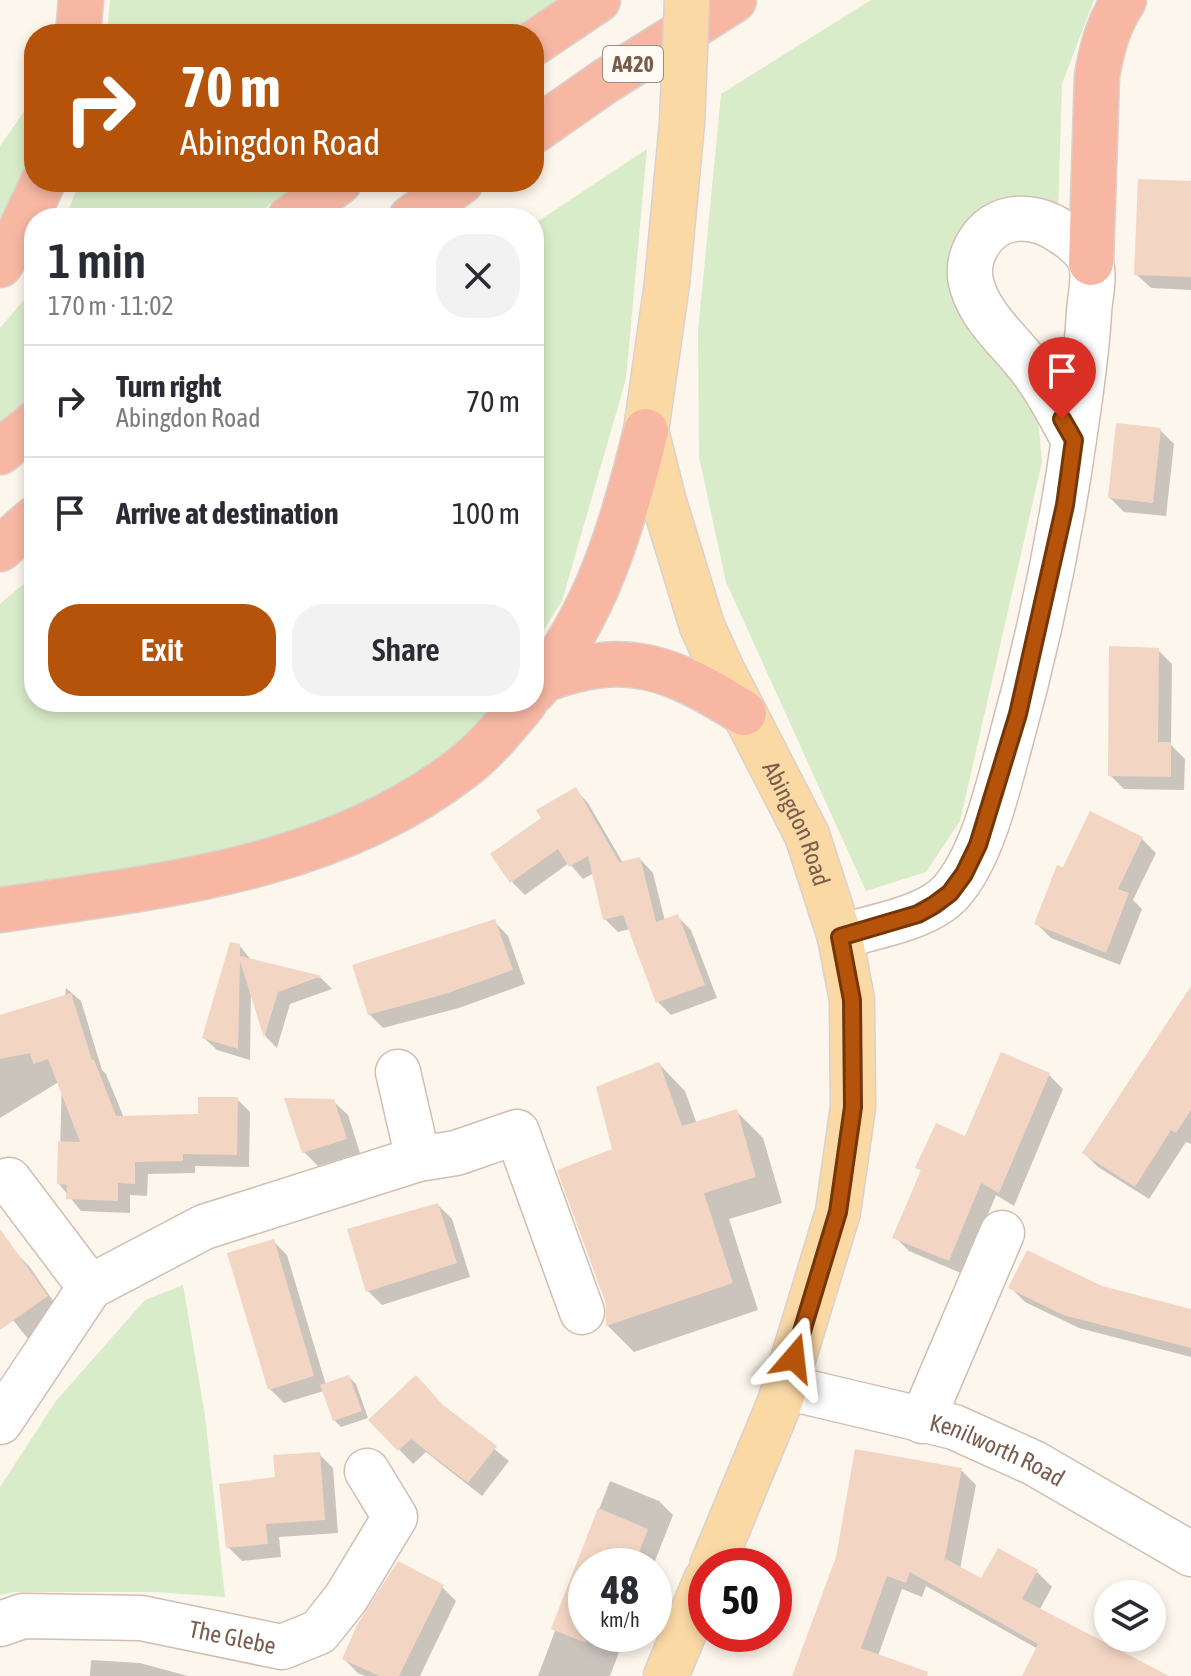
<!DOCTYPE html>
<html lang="en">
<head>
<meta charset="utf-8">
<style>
	:root { --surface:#fff; --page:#f2f2f3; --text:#2b2b33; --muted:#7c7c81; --line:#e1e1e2; --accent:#b45309 }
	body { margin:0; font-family:"Asap Condensed",sans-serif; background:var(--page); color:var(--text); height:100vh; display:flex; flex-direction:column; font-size:30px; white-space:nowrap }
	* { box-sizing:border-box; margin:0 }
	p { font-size:26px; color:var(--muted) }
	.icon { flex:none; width:44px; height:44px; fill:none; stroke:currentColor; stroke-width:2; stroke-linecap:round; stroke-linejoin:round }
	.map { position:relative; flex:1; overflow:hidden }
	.sheet { position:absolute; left:24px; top:208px; width:520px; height:504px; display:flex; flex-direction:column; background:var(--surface); border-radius:32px; box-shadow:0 4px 12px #0003 }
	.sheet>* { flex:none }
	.hud { position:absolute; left:24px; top:24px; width:520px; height:168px; border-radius:32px; box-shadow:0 4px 12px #0003; background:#b45309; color:#fff; overflow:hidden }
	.tools { position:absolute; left:1094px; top:1580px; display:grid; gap:16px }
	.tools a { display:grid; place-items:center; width:72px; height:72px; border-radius:50%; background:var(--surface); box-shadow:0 4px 12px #0003; font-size:40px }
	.speed { position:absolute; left:568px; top:1548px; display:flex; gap:16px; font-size:40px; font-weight:700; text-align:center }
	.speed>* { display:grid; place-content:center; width:104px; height:104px; border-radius:50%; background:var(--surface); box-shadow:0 4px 12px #0003; line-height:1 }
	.speed small { font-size:20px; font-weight:400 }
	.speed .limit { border:12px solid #d22; background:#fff; color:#111 }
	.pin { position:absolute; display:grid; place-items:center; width:68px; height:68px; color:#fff; margin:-82px -34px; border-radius:50% 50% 50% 0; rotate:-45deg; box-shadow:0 0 8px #0007 }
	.pin .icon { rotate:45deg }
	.me { position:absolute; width:88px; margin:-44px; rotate:17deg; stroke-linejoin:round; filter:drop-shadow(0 0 6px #0008) }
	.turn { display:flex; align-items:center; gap:28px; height:168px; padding:0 24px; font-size:36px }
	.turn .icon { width:104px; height:104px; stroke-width:2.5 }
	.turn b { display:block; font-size:56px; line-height:68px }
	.round { display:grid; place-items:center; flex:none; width:84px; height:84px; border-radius:32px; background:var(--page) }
	.summary { display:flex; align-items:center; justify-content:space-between; height:136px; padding:0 24px }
	h1 { font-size:48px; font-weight:600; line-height:60px }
	.action { display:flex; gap:16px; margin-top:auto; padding:16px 24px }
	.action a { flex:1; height:92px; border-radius:32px; background:var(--accent); color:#fff; font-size:32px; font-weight:600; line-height:92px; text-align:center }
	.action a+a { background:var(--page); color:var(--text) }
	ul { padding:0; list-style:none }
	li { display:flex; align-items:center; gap:24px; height:112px; padding:0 24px; border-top:2px solid var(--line) }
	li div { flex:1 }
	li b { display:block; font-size:30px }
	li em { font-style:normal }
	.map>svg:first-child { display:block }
</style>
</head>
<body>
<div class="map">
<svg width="1191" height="1676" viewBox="0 0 1191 1676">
	<rect width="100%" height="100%" fill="#fdf6ec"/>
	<g fill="#d8ecc9">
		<path d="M110 0H575L517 34H107Z"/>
		<path d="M871 0H1094L1062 84 1058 214 986 222 978 333 1038 419 1042 462 960 821 926 872 866 891 726 582 699 457 698 332 721 94Z"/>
		<path d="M28 106 34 112V154L6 226 0 235V146Z"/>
		<path d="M647 149 626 379 562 601 534 645V224Z"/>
		<path d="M80 182H300L252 218H65Z"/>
		<path d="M34 288V395L0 425V328Z"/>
		<path d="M34 575V702H495L463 741 415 775 341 821 203 858 0 890V604Z"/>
		<path d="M183 1285 205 1416 225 1597 154 1592H14L0 1595V1487L56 1401 145 1300Z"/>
	</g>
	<g fill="#0003">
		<path d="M1191 183V290L1151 288 1136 274Z"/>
		<path d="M1160 430 1174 444 1166 516 1124 512 1110 498Z"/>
		<path d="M1158 650 1172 664 1171 745 1185 759 1184 790 1124 789 1110 775Z"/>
		<path d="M575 789 588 803 623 863 640 859 653 873 665 921 678 917 691 930 717 998 671 1015 658 1002 630 929 618 932 605 919 594 873 583 879 569 863 525 895 512 882 543 819Z"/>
		<path d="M1091 813 1142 839 1156 853 1133 900 1142 909 1120 965 1051 938 1037 924Z"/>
		<path d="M494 921 508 936 525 984 459 1008 383 1028 369 1014Z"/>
		<path d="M239 945 252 961 321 978 332 989 290 1004 277 1048 266 1037 251 993 250 1060 217 1050 204 1038Z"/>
		<path d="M66 988 81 1001 102 1070 106 1074 124 1118 200 1116 237 1099 250 1112 249 1167 195 1166V1173L148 1174 147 1196 130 1195V1213L81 1211 59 1184 62 1080 0 1118V1016L65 997Z"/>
		<path d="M1191 1016V1144L1186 1142 1149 1199 1098 1167 1084 1153Z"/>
		<path d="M659 1064 685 1091 697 1124 737 1112 763 1138 782 1203 729 1219 758 1310 634 1352 608 1326 615 1150Z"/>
		<path d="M1049 1075 1063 1089 1014 1206 996 1195 963 1274 909 1251 895 1237 922 1172 918 1167 966 1139Z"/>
		<path d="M333 1101 348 1115 360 1153 318 1166 304 1152Z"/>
		<path d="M438 1205 452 1219 470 1277 382 1305 368 1291Z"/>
		<path d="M273 1241 287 1255 326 1385 349 1377 356 1384 368 1418 341 1427 334 1420 324 1391 284 1403 270 1389Z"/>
		<path d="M0 1246 15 1252 29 1266 60 1311 29 1340 0 1304Z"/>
		<path d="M1011 1288 1191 1311V1357L1079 1328 1025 1302Z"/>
		<path d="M446 1409 509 1461 482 1496 426 1452 413 1464 371 1420Z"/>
		<path d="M319 1454 333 1468 338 1533 279 1537 281 1557 242 1561 228 1547 277 1479Z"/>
		<path d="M961 1470 976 1485 960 1569 982 1580 999 1550 1037 1572 1052 1587 1039 1611 1155 1676H1031L1038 1649 926 1586 922 1597 902 1589 878 1656 907 1676H794Z"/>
		<path d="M610 1481 659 1501 673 1515 653 1566H586V1634H626L610 1676H538L555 1631 553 1629Z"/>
		<path d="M442 1587 456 1601 420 1676H365L358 1673 344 1659Z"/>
		<path d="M91 1660 140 1663 188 1676H90Z"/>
	</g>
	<g fill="#f3d5c3">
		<path d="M1138 179 1191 181V277L1134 275Z"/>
		<path d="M1116 423 1161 428 1153 503 1108 498Z"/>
		<path d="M1109 646 1159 648 1158 742H1171V777L1108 776Z"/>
		<path d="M576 787 619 862 640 857 656 922 678 914 705 985 656 1003 623 915 603 920 588 856 569 867 558 849 510 883 490 854 541 818 536 810Z"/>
		<path d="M1090 811 1143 837 1118 889 1129 893 1106 953 1034 924 1057 865 1063 867Z"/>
		<path d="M495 919 513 970 445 994 368 1015 352 965Z"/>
		<path d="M230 942 240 944V956L322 976 278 992 264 1038 240 961 238 1049 202 1038Z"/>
		<path d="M1191 986V1110L1176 1133 1171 1130 1135 1187 1082 1153Z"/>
		<path d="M71 993 92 1060 94 1059 116 1116 198 1114V1097H238L237 1155 183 1154V1161L135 1162V1184L118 1183V1201L66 1199 67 1185 57 1184 58 1141 80 1142 48 1059 33 1064 30 1053 0 1059V1015Z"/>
		<path d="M1001 1052 1050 1073 999 1193 981 1183 949 1261 892 1238 921 1170 915 1168 936 1123 965 1136Z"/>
		<path d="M659 1062 682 1126 737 1109 756 1177 704 1193 733 1283 606 1326V1304L557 1170 612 1149 596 1087Z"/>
		<path d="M284 1098 334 1099 347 1139 302 1153Z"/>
		<path d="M438 1203 457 1263 366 1292 347 1229Z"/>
		<path d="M0 1229 48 1296 0 1330Z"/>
		<path d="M274 1239 314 1376 268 1390 227 1253Z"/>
		<path d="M1027 1250 1102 1286 1191 1309V1348L1063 1315 1008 1288Z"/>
		<path d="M349 1375 362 1411 333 1421 320 1385Z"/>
		<path d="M416 1375 443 1405 497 1446 468 1483 411 1439 398 1451 368 1420Z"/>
		<path d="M855 1449 962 1468 944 1563 946 1559 981 1578 998 1548 1038 1570 1022 1599 1169 1676H1022L1038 1644 910 1572 906 1583 887 1576 861 1648 928 1672 927 1676H792L836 1557Z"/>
		<path d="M320 1452 325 1520 266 1524 268 1544 226 1548 219 1484 275 1477 273 1455Z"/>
		<path d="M598 1508 648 1529 634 1566H586V1643L551 1629Z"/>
		<path d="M398 1561 444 1585 399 1676H379L342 1659 358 1623Z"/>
	</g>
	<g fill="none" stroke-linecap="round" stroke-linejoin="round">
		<g stroke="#d1beb0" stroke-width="47">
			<g id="minor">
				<path d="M840 937C873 926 927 919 951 892 982 857 997 791 1009 747 1038 643 1060 539 1075 432 1081 392 1087 353 1089 312 1090 298 1095 277 1091 264 1089 252 1073 239 1063 233 1030 210 989 213 973 254 969 265 969 278 973 289 984 323 1018 348 1037 377 1051 397 1062 419 1074 440"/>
				<path d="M418 1159 456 1153 517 1132 582 1312"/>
				<path d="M9 1180 90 1287"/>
				<path id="s1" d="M785 1387 954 1427 1034 1463 1191 1554"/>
				<path d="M922 1421 1002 1233"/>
				<path d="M0 1422 90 1287 204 1227 418 1159 398 1072"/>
				<path id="s2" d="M0 1624 23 1616 141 1618 282 1647 319 1632 346 1598 395 1517 367 1471"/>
			</g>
		</g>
		<g stroke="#dad1cd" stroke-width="47">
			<g id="major">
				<path id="s3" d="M667 283 646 431 664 502 702 626 722 670 807 835 840 937 852 1000 853 1107 838 1212 780 1402 712 1566"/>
				<path d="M666 1676 706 1580"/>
			</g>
		</g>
		<g stroke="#dad1cd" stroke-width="47">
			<g id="highway">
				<path d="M78 34 81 0"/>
				<path d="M534 43 598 0"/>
				<path d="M534 131 604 82 734 0"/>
				<path d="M290 218 339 182"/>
				<path d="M411 218 461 182"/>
				<path d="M1091 263 1097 76C1102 48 1108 24 1124 0"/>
				<path d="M0 265 13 246 43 182"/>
				<path d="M0 452 34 424"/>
				<path d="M0 549 34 519"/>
				<path d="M543 680C627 648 672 668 744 713"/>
				<path d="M534 691C597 615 623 524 646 431"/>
				<path d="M0 910C159 886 331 870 462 768 486 750 506 725 525 702"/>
			</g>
		</g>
		<use href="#minor" stroke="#fff" stroke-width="44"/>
		<use href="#major" stroke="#fbd9a5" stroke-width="44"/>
		<use href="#highway" stroke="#f7b7a3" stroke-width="44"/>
		<g stroke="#dad1cd" stroke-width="47" stroke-linecap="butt">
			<path id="major-bridge" d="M667 283 682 123 687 0"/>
		</g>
		<use href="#major-bridge" stroke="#fbd9a5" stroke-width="44"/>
	</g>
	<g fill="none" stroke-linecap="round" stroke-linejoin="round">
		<g stroke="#753606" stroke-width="20">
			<path id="route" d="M794 1358 838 1212 853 1107 852 1000 840 937 918 914 934 905 950 893 964 874 978 845 1018 714 1065 505 1074 440 1062 419"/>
		</g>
		<use href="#route" stroke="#b45309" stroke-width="14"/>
	</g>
	<g text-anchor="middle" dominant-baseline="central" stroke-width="7" stroke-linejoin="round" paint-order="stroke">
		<rect fill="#fffaf3" stroke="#a28b7f" stroke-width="2" x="603" y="46" width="60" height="36" rx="6"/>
		<g font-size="22" font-weight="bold" fill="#7a5c4d">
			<text x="633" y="64">A420</text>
		</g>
		<g font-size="24" fill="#7a5c4d" stroke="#fffaf3">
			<text stroke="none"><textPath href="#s3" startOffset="572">Abingdon Road</textPath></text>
			<text stroke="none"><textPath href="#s1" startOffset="222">Kenilworth Road</textPath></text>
			<text stroke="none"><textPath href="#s2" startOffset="236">The Glebe</textPath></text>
		</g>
	</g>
</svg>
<div class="tools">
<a><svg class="icon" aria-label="layers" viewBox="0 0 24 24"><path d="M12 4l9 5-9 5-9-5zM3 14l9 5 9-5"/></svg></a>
</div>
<div class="speed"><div>48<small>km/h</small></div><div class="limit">50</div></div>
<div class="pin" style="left:1062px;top:419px;background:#d93025"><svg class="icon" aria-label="arrive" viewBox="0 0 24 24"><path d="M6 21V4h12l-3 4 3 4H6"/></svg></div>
<svg class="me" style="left:794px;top:1358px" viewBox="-20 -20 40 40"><path d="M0-17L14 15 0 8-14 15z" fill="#b45309" stroke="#fff" stroke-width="4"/></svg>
<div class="hud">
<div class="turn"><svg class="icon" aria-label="right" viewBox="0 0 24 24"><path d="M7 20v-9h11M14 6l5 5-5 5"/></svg><div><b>70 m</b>Abingdon Road</div></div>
</div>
<section class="sheet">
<div class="summary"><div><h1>1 min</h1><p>170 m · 11:02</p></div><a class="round"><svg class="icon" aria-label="close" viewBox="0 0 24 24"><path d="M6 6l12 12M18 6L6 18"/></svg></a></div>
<ul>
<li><svg class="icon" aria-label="right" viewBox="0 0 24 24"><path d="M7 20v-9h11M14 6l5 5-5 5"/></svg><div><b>Turn right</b><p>Abingdon Road</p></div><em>70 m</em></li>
<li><svg class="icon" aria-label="arrive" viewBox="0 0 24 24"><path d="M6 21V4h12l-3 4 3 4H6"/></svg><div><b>Arrive at destination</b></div><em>100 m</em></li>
</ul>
<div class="action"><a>Exit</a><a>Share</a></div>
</section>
</div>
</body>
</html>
